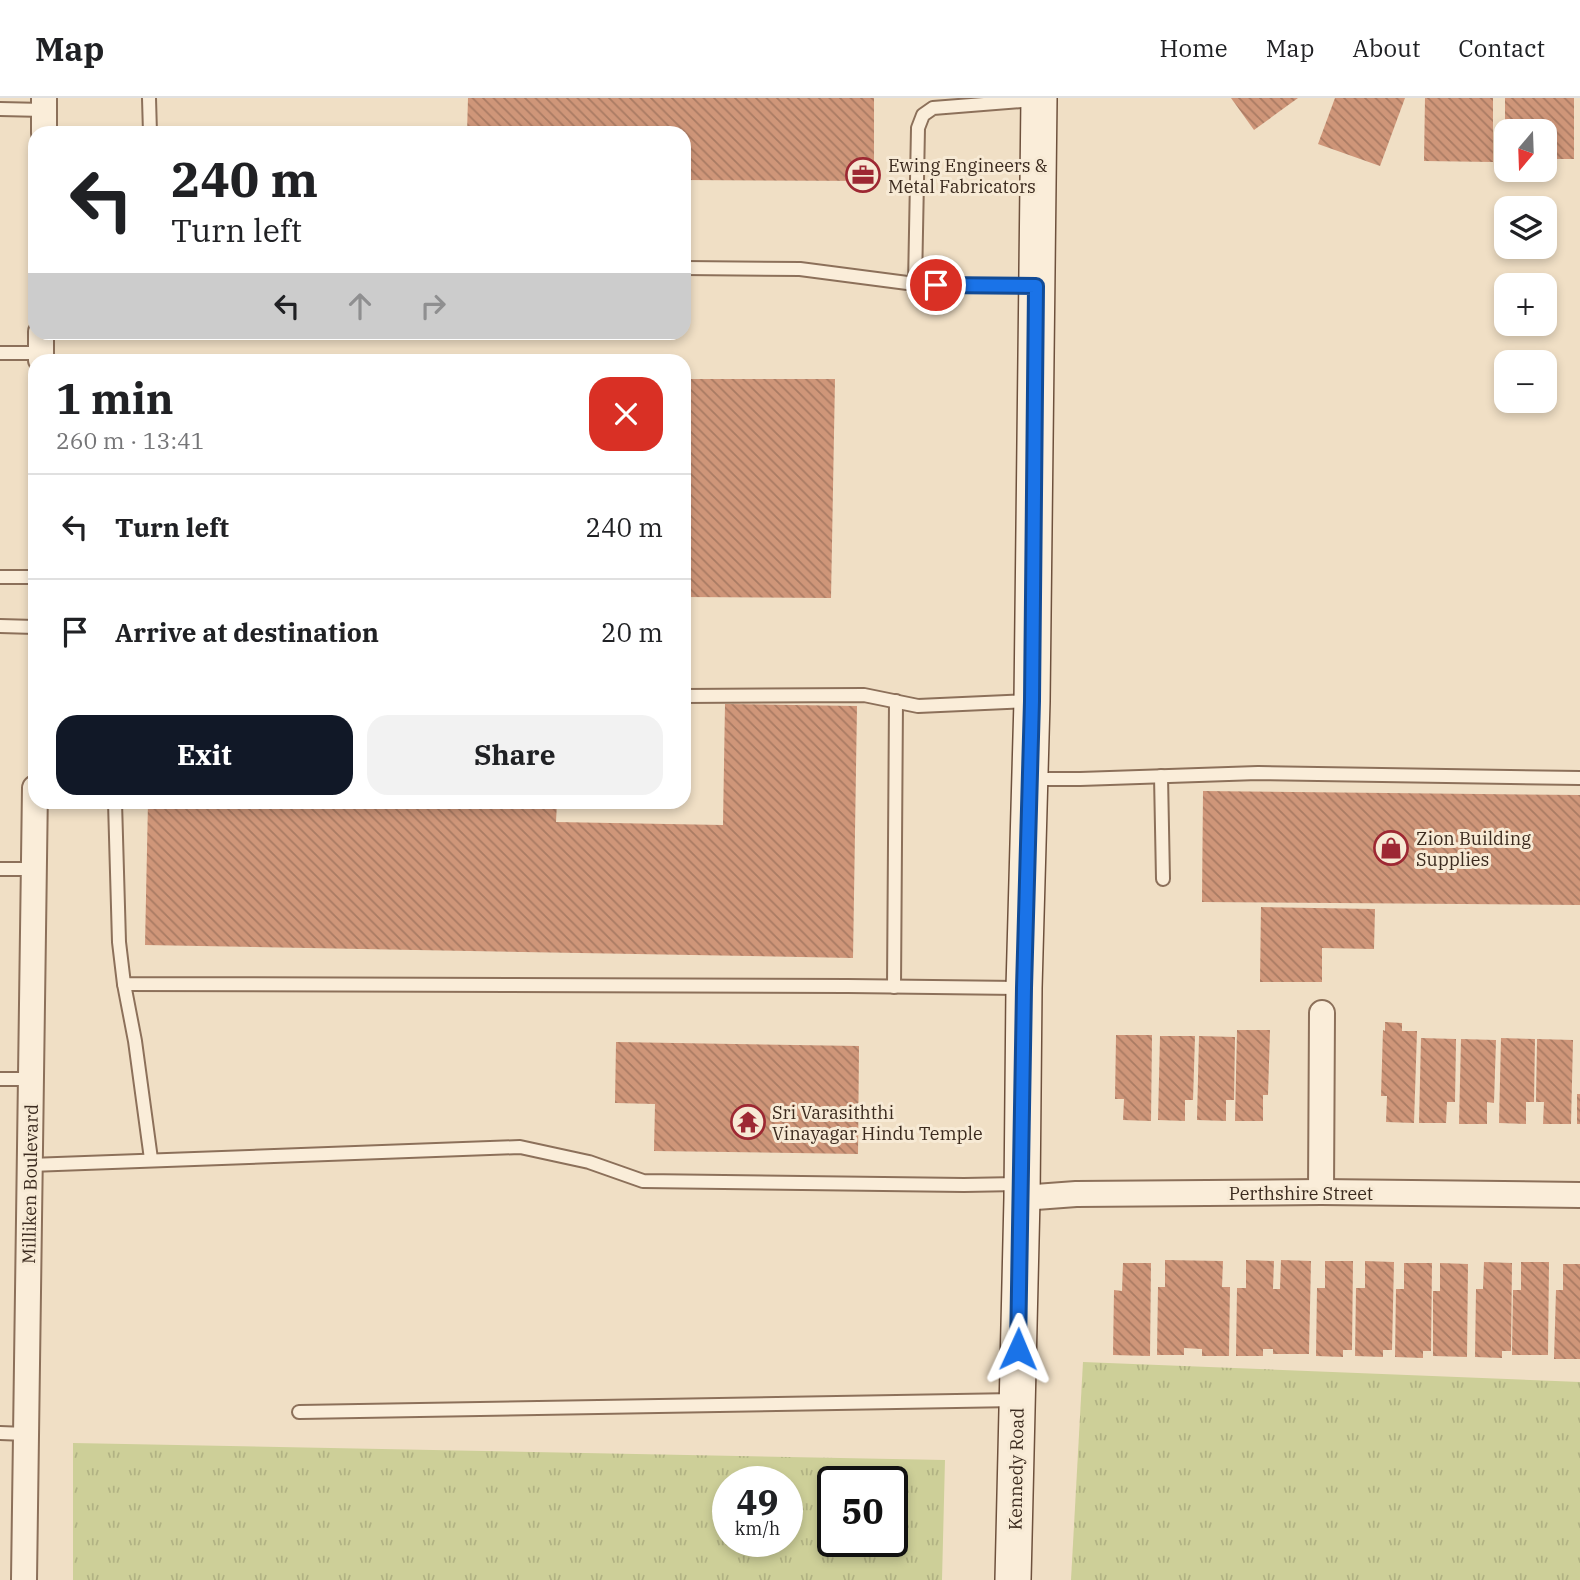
<!DOCTYPE html>
<html lang="en">
<head>
<meta charset="utf-8">
<style>
	:root { --surface:#fff; --page:#f2f2f2; --text:#202124; --muted:#757577; --line:#e0e0e0; --accent:#111827 }
	body { margin:0; font-family:"IBM Plex Serif",serif; background:var(--page); color:var(--text); height:100vh; display:flex; flex-direction:column; font-size:26px; white-space:nowrap }
	* { box-sizing:border-box; margin:0 }
	p { font-size:23px; color:var(--muted) }
	.icon { flex:none; width:38px; height:38px; fill:none; stroke:currentColor; stroke-width:2; stroke-linecap:round; stroke-linejoin:round }
	.map { position:relative; flex:1; overflow:hidden }
	.drawer { position:absolute; left:28px; top:256px; width:663px; height:455px; display:flex; flex-direction:column; background:var(--surface); border-radius:21px; box-shadow:0 4px 10px #0003 }
	.drawer>* { flex:none }
	.guide { position:absolute; left:28px; top:28px; width:663px; height:214px; border-radius:21px; box-shadow:0 4px 10px #0003; background:#fff; color:var(--text); overflow:hidden }
	.needle { width:46px; rotate:199deg }
	.controls { position:absolute; left:1494px; top:21px; display:grid; gap:14px }
	.controls a { display:grid; place-items:center; width:63px; height:63px; border-radius:14px; background:var(--surface); box-shadow:0 4px 10px #0003; font-size:35px }
	.speed { position:absolute; left:712px; top:1368px; display:flex; gap:14px; font-size:35px; font-weight:700; text-align:center }
	.speed>* { display:grid; place-content:center; width:91px; height:91px; border-radius:50%; background:var(--surface); box-shadow:0 4px 10px #0003; line-height:1 }
	.speed small { font-size:18px; font-weight:400 }
	.speed .limit { border:4px solid #111; border-radius:10px; background:#fff; color:#111 }
	.pin { position:absolute; display:grid; place-items:center; width:60px; height:60px; color:#fff; margin:-30px; border:4px solid #fff; border-radius:50%; box-shadow:0 2px 7px #0007 }
	.me { position:absolute; width:77px; margin:-38px; rotate:1deg; stroke-linejoin:round; filter:drop-shadow(0 0 5px #0008) }
	.turn { display:flex; align-items:center; gap:24px; height:147px; padding:0 28px; font-size:32px }
	.turn .icon { width:91px; height:91px; stroke-width:2.5 }
	.turn b { display:block; font-size:49px; line-height:60px }
	.lanes { display:flex; align-items:center; height:66px; padding:0 28px; background:#0003; justify-content:center; gap:35px; direction:ltr }
	.lanes .off { opacity:.35 }
	.round { display:grid; place-items:center; flex:none; width:74px; height:74px; border-radius:21px; background:var(--page) }
	.summary { display:flex; align-items:center; justify-content:space-between; height:119px; padding:0 28px }
	h1 { font-size:42px; font-weight:700; line-height:52px }
	.action { display:flex; gap:14px; margin-top:auto; padding:14px 28px }
	.action a { flex:1; height:80px; border-radius:21px; background:var(--accent); color:#fff; font-size:28px; font-weight:700; line-height:80px; text-align:center }
	.action a+a { background:var(--page); color:var(--text) }
	ul { padding:0; list-style:none }
	li { display:flex; align-items:center; gap:21px; height:105px; padding:0 28px; border-top:2px solid var(--line) }
	li div { flex:1 }
	li b { display:block; font-size:26px }
	li em { font-style:normal }
	header { display:flex; align-items:center; gap:42px; box-sizing:border-box; height:98px; padding:0 35px; background:var(--surface); border-bottom:2px solid var(--line) }
	header strong { font-size:33px }
	nav { display:flex; gap:38px; margin-inline-start:auto; font-size:24px }
	.map>svg:first-child { display:block }
</style>
</head>
<body>
<header>
<strong>Map</strong>
<nav><a>Home</a><a>Map</a><a>About</a><a>Contact</a></nav>
</header>
<div class="map">
<svg width="1580" height="1482" viewBox="0 0 1580 1482">
	<defs>
		<pattern id="grass-tufts" width="24" height="20" patternUnits="userSpaceOnUse" patternTransform="scale(1.75)"><rect width="24" height="20" fill="#cdcf98"/><path d="M3 7l-1-3M5 7V3M7 7l1-3M15 17l-1-3M17 17v-4M19 17l1-3" fill="none" stroke="#b1b283"/></pattern>
		<pattern id="building-back-hatch" width="6" height="6" patternUnits="userSpaceOnUse" patternTransform="scale(1.75)"><rect width="6" height="6" fill="#cf9679"/><path d="M-1 5l2 2M0 0l6 6M5-1l2 2" fill="none" stroke="#a97b63"/></pattern>
	</defs>
	<rect width="100%" height="100%" fill="#f0dfc5"/>
	<g fill="url(#grass-tufts)" fill-rule="evenodd">
		<path d="M1083 1264 1580 1284V1482H1071Z"/>
		<path d="M73 1345 945 1362 942 1482H73ZM728 1384H788V1444H728ZM833 1384H892V1444H833Z"/>
	</g>
	<g fill="url(#building-back-hatch)">
		<path d="M468 0H874V83L684 82V35H467Z"/>
		<path d="M1231 0H1298L1254 32Z"/>
		<path d="M1335 0H1405L1380 68 1318 46Z"/>
		<path d="M1425 0H1493V64L1424 63Z"/>
		<path d="M1505 0H1574V61H1545V33H1505Z"/>
		<path d="M684 281H835L831 500 684 499Z"/>
		<path d="M725 606 857 608 853 860 145 847 148 704H557L556 724 723 727Z"/>
		<path d="M1203 693 1580 697V807L1202 804Z"/>
		<path d="M1261 809 1375 811 1374 851 1322 850V884H1260Z"/>
		<path d="M1385 924 1402 925V933H1417L1414 1025 1386 1024 1387 998H1381L1383 932 1385 933Z"/>
		<path d="M1237 932H1270L1268 997H1263V1023H1235Z"/>
		<path d="M1116 937H1152L1151 1023 1123 1022 1124 1001H1115Z"/>
		<path d="M1160 938H1195L1193 1002H1185V1023L1158 1022Z"/>
		<path d="M1199 938 1235 939 1234 1002H1226V1023L1197 1022Z"/>
		<path d="M1421 940 1456 941 1455 1004H1447L1446 1025H1419Z"/>
		<path d="M1501 940 1535 941 1534 1004H1526V1026L1499 1025Z"/>
		<path d="M1461 941 1496 942 1494 1005 1487 1004V1026H1459Z"/>
		<path d="M1537 941 1573 942 1571 1026H1543L1544 1004H1536Z"/>
		<path d="M616 944 859 948 858 1056 654 1053 655 1006 615 1005Z"/>
		<rect x="1577" y="996" width="3" height="30"/>
		<path d="M1165 1162 1223 1163 1222 1189H1230L1229 1258H1202V1251L1184 1250V1257H1157L1158 1189H1165Z"/>
		<path d="M1246 1162 1274 1163 1273 1191H1280L1281 1162 1311 1163 1309 1256H1273V1251H1263V1258H1236L1237 1190H1246Z"/>
		<path d="M1325 1163H1353L1352 1252H1343V1259L1316 1258 1317 1190H1325Z"/>
		<path d="M1365 1163 1394 1164 1392 1252H1383V1259L1355 1258 1356 1190H1365Z"/>
		<path d="M1484 1164 1512 1165 1511 1253H1502V1260L1475 1259 1476 1191H1483Z"/>
		<path d="M1521 1164H1549L1548 1257H1512L1513 1192H1521Z"/>
		<path d="M1123 1165H1151L1150 1258 1113 1257 1114 1192 1122 1193Z"/>
		<path d="M1404 1165H1432L1431 1253H1423V1260L1395 1259 1396 1191H1404Z"/>
		<path d="M1440 1165 1468 1166 1467 1259 1433 1258V1193H1440Z"/>
		<path d="M1563 1166H1580V1261H1554L1556 1192H1563Z"/>
	</g>
	<g fill="none" stroke-linecap="round" stroke-linejoin="round">
		<g stroke="#8c705a" stroke-width="16">
			<g id="lane">
				<path d="M149 0 150 35"/>
				<path d="M0 11 44 12"/>
				<path d="M684 170 800 171 915 186"/>
				<path d="M1035 188 915 186 918 30 923 17 933 10 1035 2"/>
				<path d="M0 255H41"/>
				<path d="M0 479H35"/>
				<path d="M0 528 35 529"/>
				<path d="M684 598 864 597 918 608 1029 603"/>
				<path d="M1161 678 1163 781"/>
				<path d="M1031 681H1080L1258 675 1580 680"/>
				<path d="M115 704 119 844 124 886 848 888 1021 890"/>
				<path d="M0 771H34"/>
				<path d="M124 886 135 943 151 1061"/>
				<path d="M894 889 896 603"/>
				<path d="M0 981H31"/>
				<path d="M30 1067 520 1049 589 1064 643 1083 964 1087 1021 1086"/>
				<path d="M299 1314 1016 1302"/>
				<path d="M0 1335 26 1336"/>
			</g>
		</g>
		<g stroke="#8c705a" stroke-width="28">
			<g id="street">
				<path d="M44 35V0"/>
				<path d="M41 262V234"/>
				<path d="M1321 1094 1322 915"/>
				<path d="M1022 1100 1076 1096 1321 1094 1580 1097"/>
				<path d="M24 1482 35 690"/>
			</g>
		</g>
		<g stroke="#6e513d" stroke-width="38">
			<path id="secondary" d="M1013 1482 1022 1100 1024 890 1032 603 1039 0"/>
		</g>
		<use href="#lane" stroke="#faedd9" stroke-width="12"/>
		<use href="#street" stroke="#faedd9" stroke-width="24"/>
		<use href="#secondary" stroke="#faedd9" stroke-width="35"/>
	</g>
	<g fill="none" stroke-linecap="round" stroke-linejoin="round">
		<g stroke="#114b97" stroke-width="18">
			<path id="route" d="M936 187 1036 188 1032 603 1024 890 1018 1251"/>
		</g>
		<use href="#route" stroke="#1a73e8" stroke-width="12"/>
	</g>
	<defs>
		<g id="office-ring" transform="scale(1.75)"><circle r="9.5" fill="#f7ead5" stroke="#9d2833" stroke-width="1.5"/><path d="M-6-3h4V-5.5h4V-3h4V5H-6ZM-1-4.5V-3h2v-1.5ZM-6 0V1H6V0Z" fill="#9d2833"/></g>
		<g id="shop-ring" transform="scale(1.75)"><circle r="9.5" fill="#f7ead5" stroke="#9d2833" stroke-width="1.5"/><path d="M-5-2.5h2.3a2.7 3.5 0 0 1 5.4 0H5L5.5 6h-11ZM-1.5-2.5h3a1.5 2.3 0 0 0-3 0Z" fill="#9d2833"/></g>
		<g id="temple-ring" transform="scale(1.75)"><circle r="9.5" fill="#f7ead5" stroke="#9d2833" stroke-width="1.5"/><path d="M0-6L5-2H3V0L6.5 2.5H4V6H1.5V3h-3V6H-4V2.5H-6.5L-3 0V-2H-5Z" fill="#9d2833"/></g>
	</defs>
	<g fill-rule="evenodd">
		<use href="#office-ring" x="863" y="77"/>
		<use href="#shop-ring" x="1391" y="750"/>
		<use href="#temple-ring" x="748" y="1024"/>
	</g>
	<g text-anchor="middle" dominant-baseline="central" stroke-width="6" stroke-linejoin="round" paint-order="stroke">
		<g font-size="18" fill="#3b2a1e" stroke="#f7ead5" text-anchor="start">
			<text x="888" y="67">Ewing Engineers &amp;<tspan x="888" dy="21">Metal Fabricators</tspan></text>
			<text x="1416" y="740">Zion Building<tspan x="1416" dy="21">Supplies</tspan></text>
			<text x="772" y="1014">Sri Varasiththi<tspan x="772" dy="21">Vinayagar Hindu Temple</tspan></text>
		</g>
		<g font-size="18" fill="#3b2a1e" stroke="#f7ead5">
			<text transform="translate(30 1086) rotate(-89)">Milliken Boulevard</text>
			<text x="1301" y="1095">Perthshire Street</text>
			<text transform="translate(1016 1371) rotate(-89)">Kennedy Road</text>
		</g>
	</g>
</svg>
<div class="controls">
<a><svg class="needle" viewBox="-14 -14 28 28"><path d="M0-13l5 13h-10z" fill="#e53935"/><path d="M0 13l5-13h-10z" fill="#757577"/></svg></a>
<a><svg class="icon" aria-label="layers" viewBox="0 0 24 24"><path d="M12 4l9 5-9 5-9-5zM3 14l9 5 9-5"/></svg></a>
<a>+</a>
<a>−</a>
</div>
<div class="speed"><div>49<small>km/h</small></div><div class="limit">50</div></div>
<div class="pin" style="left:936px;top:187px;background:#d93025"><svg class="icon" aria-label="arrive" viewBox="0 0 24 24"><path d="M6 21V4h12l-3 4 3 4H6"/></svg></div>
<svg class="me" style="left:1018px;top:1251px" viewBox="-20 -20 40 40"><path d="M0-17L14 15 0 8-14 15z" fill="#1a73e8" stroke="#fff" stroke-width="4"/></svg>
<div class="guide">
<div class="turn"><svg class="icon" aria-label="left" viewBox="0 0 24 24"><path d="M17 20v-9H6M10 6l-5 5 5 5"/></svg><div><b>240 m</b>Turn left</div></div>
<div class="lanes"><svg class="icon" aria-label="left" viewBox="0 0 24 24"><path d="M17 20v-9H6M10 6l-5 5 5 5"/></svg><svg class="icon off" aria-label="ahead" viewBox="0 0 24 24"><path d="M12 20V5M6 11l6-6 6 6"/></svg><svg class="icon off" aria-label="right" viewBox="0 0 24 24"><path d="M7 20v-9h11M14 6l5 5-5 5"/></svg></div>
</div>
<section class="drawer">
<div class="summary"><div><h1>1 min</h1><p>260 m · 13:41</p></div><a class="round" style="background:#d93025;color:#fff"><svg class="icon" aria-label="close" viewBox="0 0 24 24"><path d="M6 6l12 12M18 6L6 18"/></svg></a></div>
<ul>
<li><svg class="icon" aria-label="left" viewBox="0 0 24 24"><path d="M17 20v-9H6M10 6l-5 5 5 5"/></svg><div><b>Turn left</b></div><em>240 m</em></li>
<li><svg class="icon" aria-label="arrive" viewBox="0 0 24 24"><path d="M6 21V4h12l-3 4 3 4H6"/></svg><div><b>Arrive at destination</b></div><em>20 m</em></li>
</ul>
<div class="action"><a>Exit</a><a>Share</a></div>
</section>
</div>
</body>
</html>
